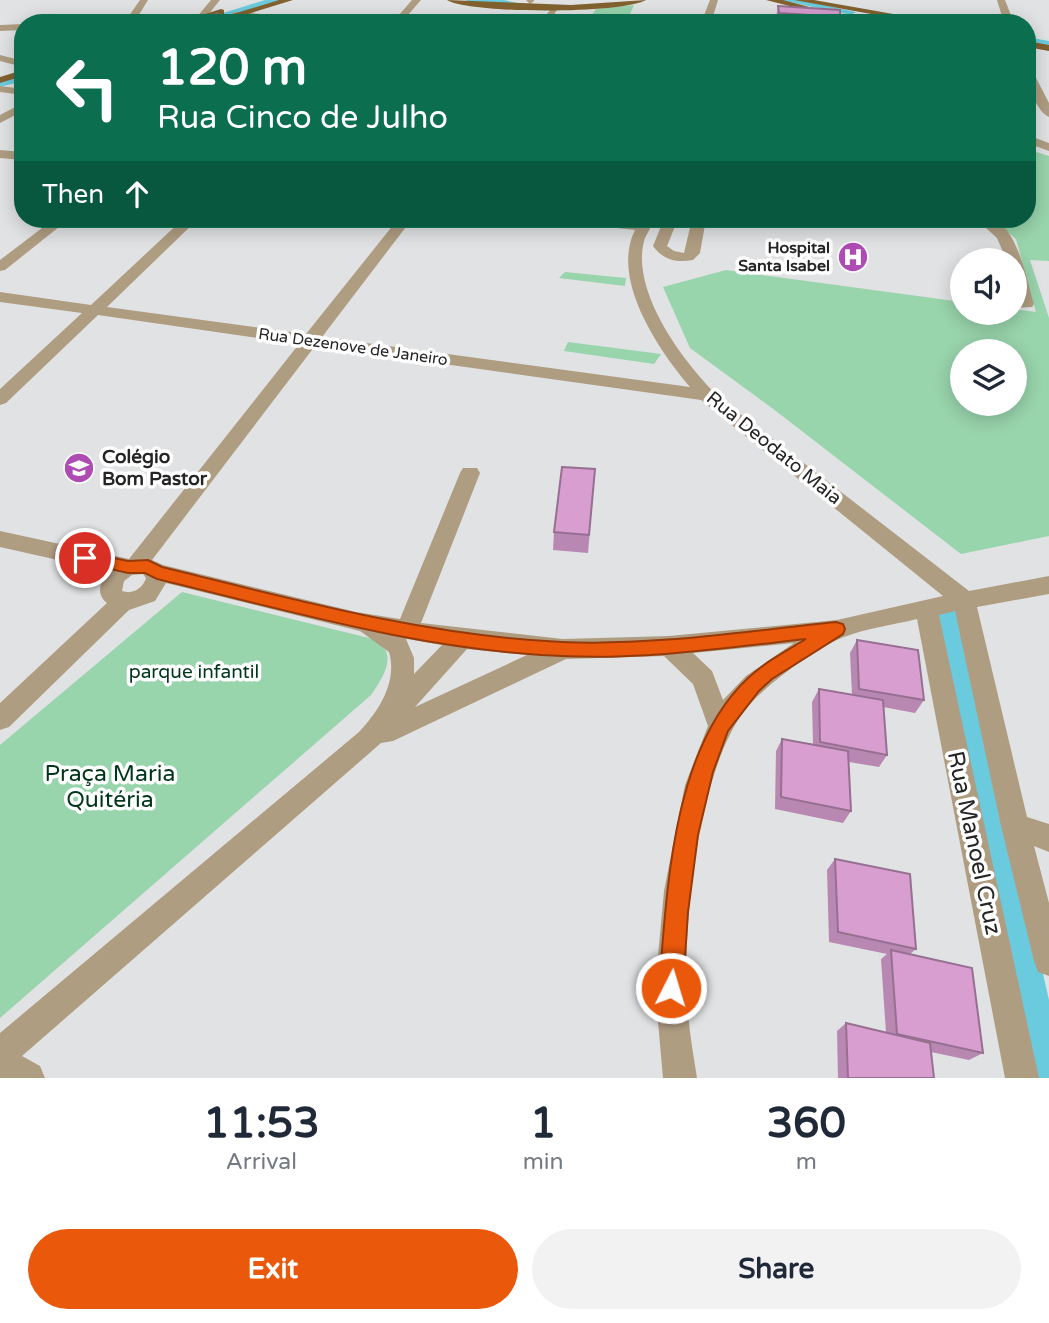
<!DOCTYPE html>
<html lang="en">
<head>
<meta charset="utf-8">
<style>
	:root { --surface:#fff; --page:#f2f2f3; --text:#1f2937; --muted:#747a83; --accent:#ea580c }
	body { margin:0; font-family:"Varela Round",sans-serif; background:var(--page); color:var(--text); height:100vh; display:flex; flex-direction:column; font-size:26px; white-space:nowrap }
	* { box-sizing:border-box; margin:0 }
	p { font-size:23px; color:var(--muted) }
	.icon { flex:none; width:38px; height:38px; fill:none; stroke:currentColor; stroke-width:2; stroke-linecap:round; stroke-linejoin:round }
	.map { position:relative; height:1078px; overflow:hidden }
	.side { display:flex; flex-direction:column; background:var(--surface); flex:1 }
	.side>* { flex:none }
	.top-card { position:absolute; left:14px; top:14px; width:1022px; height:214px; border-radius:28px; box-shadow:0 4px 18px #0003; background:#0b6e4f; color:#fff; overflow:hidden }
	.fabs { position:absolute; left:950px; top:248px; display:grid; gap:14px }
	.fabs a { display:grid; place-items:center; width:77px; height:77px; border-radius:50%; background:var(--surface); box-shadow:0 4px 18px #0003; font-size:35px }
	.pin { position:absolute; display:grid; place-items:center; width:60px; height:60px; color:#fff; margin:-30px; border:4px solid #fff; border-radius:50%; box-shadow:0 2px 7px #0007 }
	.me { position:absolute; width:77px; margin:-38px; rotate:5deg; stroke-linejoin:round; filter:drop-shadow(0 0 5px #0008) }
	.turn { display:flex; align-items:center; gap:24px; height:147px; padding:0 28px; font-size:32px }
	.turn .icon { width:91px; height:91px; stroke-width:2.5 }
	.turn b { display:block; font-size:49px; line-height:60px }
	.then { display:flex; align-items:center; height:66px; padding:0 28px; background:#0003; gap:14px; font-size:26px }
	.eta { display:flex; justify-content:space-evenly; align-items:center; height:119px; text-align:center }
	.eta b { font-size:42px; font-weight:700; line-height:49px }
	.cta { display:flex; gap:14px; margin-top:auto; padding:14px 28px }
	.cta a { flex:1; height:80px; border-radius:42px; background:var(--accent); color:#fff; font-size:28px; font-weight:700; line-height:80px; text-align:center }
	.cta a+a { background:var(--page); color:var(--text) }
	.map>svg:first-child { display:block }
</style>
</head>
<body>
<div class="map">
<svg width="1049" height="1078" viewBox="0 0 1049 1078">
	<rect width="100%" height="100%" fill="#e1e2e3"/>
	<g fill="#98d4ac" fill-rule="evenodd">
		<path d="M634 5 626 23H586L596 9Z"/>
		<path d="M1027 149 1049 156V261L1030 260 1049 318V536L961 554 772 408 690 348 663 287 726 270 962 302V313H1015V309L1036 312 1016 239 992 219H1027ZM962 352H1015V404H962Z"/>
		<path d="M565 272 626 278 625 286 559 278Z"/>
		<path d="M568 342 661 354 654 364 564 351Z"/>
		<path d="M182 592 377 640C398 656 383 677 371 695L0 1018V745Z"/>
	</g>
	<g fill="none" stroke-linecap="round" stroke-linejoin="round">
		<g fill="#6bcbde" fill-rule="evenodd">
			<path d="M265 0H280L208 23H191Z"/>
			<path d="M466 0H504L522 4 517 7 471 3Z"/>
			<path d="M780 0H801L856 12 851 15Z"/>
			<path d="M1027 37 1049 41V47L1027 43Z"/>
			<path d="M23 74V81L0 87V80Z"/>
			<path d="M949 608 958 611 961 618 1049 1000V1078H1031L937 618 940 611Z"/>
		</g>
		<g fill="#af9d82" fill-rule="evenodd">
			<path d="M140 0H148L134 23H124Z"/>
			<path d="M211 0H220L204 20H198L196 18Z"/>
			<path d="M412 0H421L401 23H392Z"/>
			<path d="M526 0H534V1L530 4Z"/>
			<path d="M710 0H718L711 23H701Z"/>
			<path d="M997 0H1005L1014 23H1004Z"/>
			<path d="M554 5 558 8 549 23H540Z"/>
			<path d="M235 12 341 20 345 23H301L232 17V13Z"/>
			<path d="M866 15 871 18V23H861V18Z"/>
			<path d="M880 18H886L888 23H878Z"/>
			<path d="M23 24V30L0 31V25Z"/>
			<path d="M0 55 23 61V67L0 61Z"/>
			<path d="M1027 67 1032 70 1049 103V117C1035 111 1027 82 1027 67Z"/>
			<path d="M0 86 23 89V95L0 92Z"/>
			<path d="M23 103V111L0 123V115Z"/>
			<path d="M1027 135 1049 143V151L1027 143Z"/>
			<path d="M0 150 23 152V160L0 158Z"/>
			<path d="M54 219H69L5 270 0 271V260Z"/>
			<path d="M183 219H198L107 307 306 334 398 219H412L322 337 690 387C659 351 610 279 635 230L572 223 565 219H606L639 223 641 219H655C652 225 648 232 645 238 628 290 686 366 721 399L969 591 1049 576V594L977 607 1027 817 1049 824V852L1034 846 1049 903V976L1038 972 1034 961 1001 826 955 611 939 615 1039 1078H1005L917 619C893 625 867 628 844 637 817 647 769 683 749 705 698 764 683 922 687 998 688 1025 693 1052 697 1078H663L655 988 664 891 685 785 708 726 693 684 664 656 566 659 393 741 381 743 22 1056 40 1066 45 1078H0V1033L359 732C378 712 398 682 389 652L360 631 166 583 155 601 129 610 9 727 0 730V703L107 603C95 593 101 583 107 571L0 547V531L129 559 299 344 98 315 6 403 0 405V389L82 313 0 302V292L91 305ZM315 346 701 400 943 596 837 620 669 636 563 639 421 623 480 473 477 468H463L460 473 400 619 356 612 163 565 152 560ZM143 574 146 578C143 588 133 595 122 591L124 581 132 575ZM406 639H407L442 645 414 674V658ZM794 643 746 676 723 700 712 671 693 653ZM467 649 527 655 415 707Z"/>
			<path d="M664 219H678L667 246 674 251 684 253 692 219H706L700 253 693 260C677 263 663 260 653 246Z"/>
			<path d="M976 219C981 219 988 218 993 219 1018 229 1027 281 1034 304L1032 307 1015 308V261H1007L997 238Z"/>
		</g>
		<g fill="#82622f" fill-rule="evenodd">
			<path d="M279 0H293L219 23H204Z"/>
			<path d="M447 0 571 5 646 0C622 14 470 14 447 0Z"/>
			<path d="M766 0H783L813 8 809 11Z"/>
			<path d="M794 0H814L944 23H921Z"/>
			<path d="M221 9 224 10V14L192 23H177Z"/>
			<path d="M1027 41 1049 45V51L1027 47Z"/>
			<path d="M23 70V76L0 83V77Z"/>
		</g>
	</g>
	<g fill="#b988b2">
		<path d="M778 6 840 17 839 23H777L776 17Z"/>
		<path d="M595 469 588 553 553 550 554 532Z"/>
		<path d="M857 640 924 700 915 713 883 707 887 755 879 767 849 762 851 811 843 823 775 809 776 751 782 739 813 744 812 702 819 689 852 695 850 653Z"/>
		<path d="M835 859 916 949 910 954 983 1053 969 1060 931 1052 934 1078H838L837 1031 846 1023 886 1033 881 959 887 954 829 942 827 870Z"/>
	</g>
	<path fill="#966f91" d="M231 18 232 23H216Z"/>
	<g fill="#d79ecf" stroke="#966f91" stroke-width="2">
		<path d="M778 6 840 10V17L779 13Z"/>
		<path d="M217 14 231 18 216 23H187Z"/>
		<path d="M562 467 595 469 589 535 554 532Z"/>
		<path d="M857 640 918 650 924 700 859 689Z"/>
		<path d="M819 689 883 700 887 755 820 742Z"/>
		<path d="M782 739 848 751 851 811 781 797Z"/>
		<path d="M835 859 910 874 916 949 838 932Z"/>
		<path d="M891 950 972 968 983 1053 897 1034Z"/>
		<path d="M846 1023 930 1043 934 1078H848Z"/>
	</g>
	<path fill="#ea580c" stroke="#983908" stroke-width="2" d="M85 552 128 561 148 560 162 567C293 599 426 636 562 642 653 646 746 631 836 622L843 624 845 629 843 634 772 679 759 691 728 731 713 772 698 835 688 912 683 988 679 997 671 1000 662 997 659 988C667 890 672 749 748 678 765 662 786 651 806 639 725 648 644 660 562 656 425 651 290 611 157 579L145 573H128L79 562 77 558 79 554Z"/>
	<defs>
		<g id="hospital-disc" transform="scale(1.575)"><circle r="9.5" fill="#ae4cb4" stroke="#fff"/><path d="M-5-5h3v3.5h4V-5h3V5h-3V1.5h-4V5h-3Z" fill="#fff"/></g>
		<g id="school-disc" transform="scale(1.575)"><circle r="9.5" fill="#ae4cb4" stroke="#fff"/><path d="M0-5L7-2L0 1L-7-2ZM-4 1L0 2.5L4 1V4Q0 6-4 4Z" fill="#fff"/></g>
	</defs>
	<g fill-rule="evenodd">
		<use href="#hospital-disc" x="853" y="257"/>
		<use href="#school-disc" x="79" y="468"/>
	</g>
	<g text-anchor="middle" dominant-baseline="central" stroke-width="7" stroke-linejoin="round" paint-order="stroke">
		<g font-size="16" font-weight="bold" fill="#252526" stroke="#fff" text-anchor="end">
			<text x="830" y="248">Hospital<tspan x="830" dy="18">Santa Isabel</tspan></text>
		</g>
		<g font-size="16" fill="#252526" stroke="#fff">
			<text transform="translate(353 347) rotate(8)">Rua Dezenove de Janeiro</text>
		</g>
		<g font-size="19" fill="#252526" stroke="#fff">
			<text transform="translate(774 448) rotate(39)">Rua Deodato Maia</text>
		</g>
		<g font-size="19" font-weight="bold" fill="#252526" stroke="#fff" text-anchor="start">
			<text x="102" y="457">Colégio<tspan x="102" dy="22">Bom Pastor</tspan></text>
		</g>
		<g font-size="19" fill="#00361a" stroke="#fff">
			<text x="194" y="672">parque infantil</text>
		</g>
		<g font-size="23" fill="#00361a" stroke="#fff">
			<text x="110" y="774">Praça Maria<tspan x="110" dy="26">Quitéria</tspan></text>
		</g>
		<g font-size="23" fill="#252526" stroke="#fff">
			<text transform="translate(974 843) rotate(78)">Rua Manoel Cruz</text>
		</g>
	</g>
</svg>
<div class="fabs">
<a><svg class="icon" aria-label="sound" viewBox="0 0 24 24"><path d="M4 9h4l5-4v14l-5-4H4zM17 9q2 3 0 6"/></svg></a>
<a><svg class="icon" aria-label="layers" viewBox="0 0 24 24"><path d="M12 4l9 5-9 5-9-5zM3 14l9 5 9-5"/></svg></a>
</div>
<div class="pin" style="left:85px;top:558px;background:#d93025"><svg class="icon" aria-label="arrive" viewBox="0 0 24 24"><path d="M6 21V4h12l-3 4 3 4H6"/></svg></div>
<svg class="me" style="left:671px;top:988px" viewBox="-20 -20 40 40"><circle r="17" fill="#ea580c" stroke="#fff" stroke-width="3"/><path d="M0-11L8 9 0 5-8 9z" fill="#fff"/></svg>
<div class="top-card">
<div class="turn"><svg class="icon" aria-label="left" viewBox="0 0 24 24"><path d="M17 20v-9H6M10 6l-5 5 5 5"/></svg><div><b>120 m</b>Rua Cinco de Julho</div></div>
<div class="then">Then<svg class="icon" aria-label="ahead" viewBox="0 0 24 24"><path d="M12 20V5M6 11l6-6 6 6"/></svg></div>
</div>
</div>
<section class="side">
<div class="eta">
<div><b>11:53</b><p>Arrival</p></div>
<div><b>1</b><p>min</p></div>
<div><b>360</b><p>m</p></div>
</div>
<div class="cta"><a>Exit</a><a>Share</a></div>
</section>
</body>
</html>
